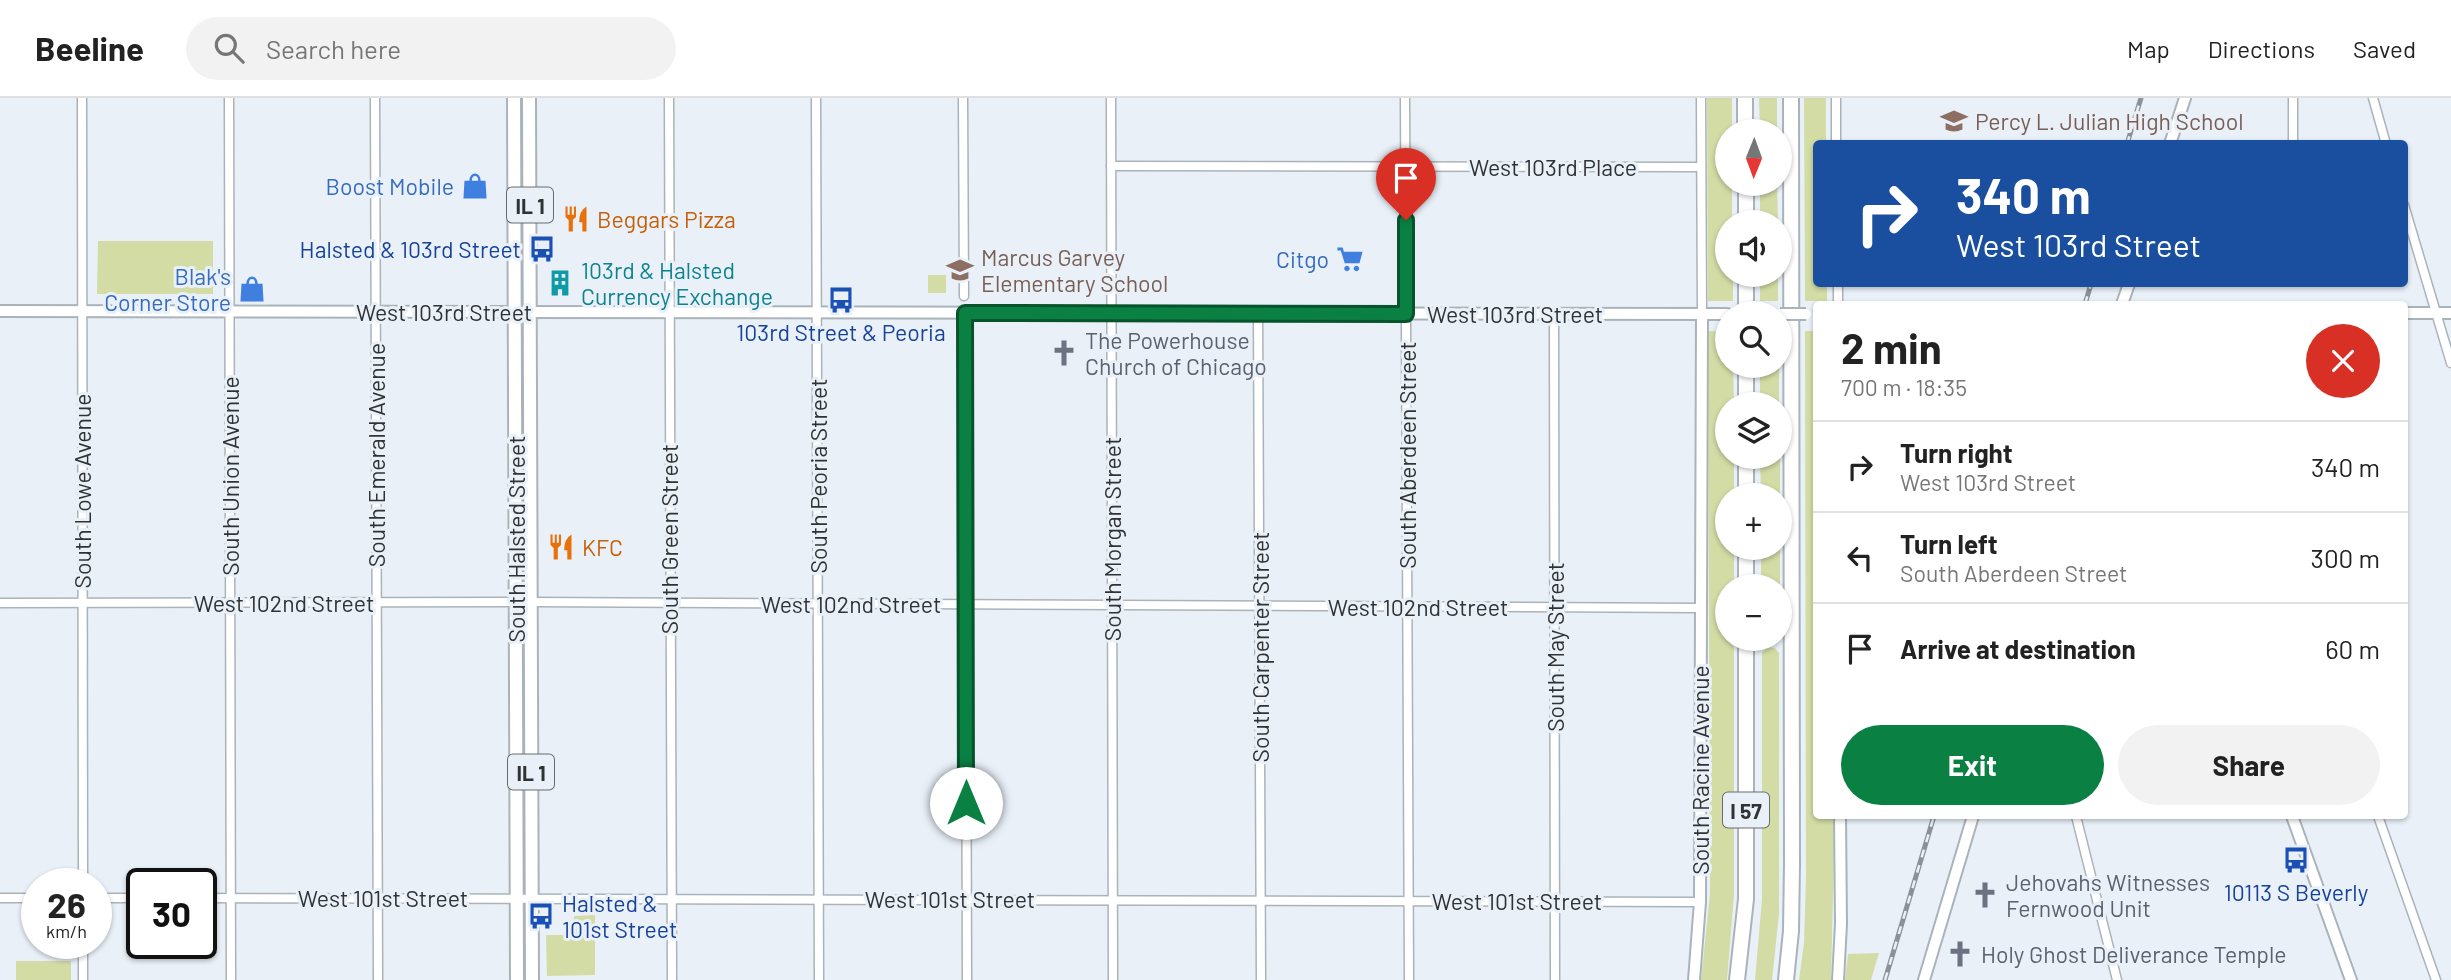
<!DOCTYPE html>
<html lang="en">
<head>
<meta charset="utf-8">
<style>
	:root { --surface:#fff; --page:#f2f2f2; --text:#222; --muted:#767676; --line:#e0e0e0; --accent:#0b8043 }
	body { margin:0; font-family:Barlow,sans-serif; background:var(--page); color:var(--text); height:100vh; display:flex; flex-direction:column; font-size:26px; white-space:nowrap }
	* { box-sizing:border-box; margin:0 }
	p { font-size:23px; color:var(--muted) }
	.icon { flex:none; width:38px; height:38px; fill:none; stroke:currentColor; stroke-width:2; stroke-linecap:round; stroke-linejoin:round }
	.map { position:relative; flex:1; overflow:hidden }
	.details { position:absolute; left:1813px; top:203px; width:595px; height:518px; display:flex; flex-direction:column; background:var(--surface); border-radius:7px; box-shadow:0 2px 5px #0004 }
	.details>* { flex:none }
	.hud { position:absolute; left:1813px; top:42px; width:595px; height:147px; border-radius:7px; box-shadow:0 2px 5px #0004; background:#1a4fa0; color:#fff; overflow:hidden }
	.needle { width:46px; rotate:181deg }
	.buttons { position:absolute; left:1715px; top:21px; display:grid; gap:14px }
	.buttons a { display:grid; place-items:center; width:77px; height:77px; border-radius:50%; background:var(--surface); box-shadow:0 2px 5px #0004; font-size:35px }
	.speed { position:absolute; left:21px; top:770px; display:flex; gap:14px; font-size:35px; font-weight:700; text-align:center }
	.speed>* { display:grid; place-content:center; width:91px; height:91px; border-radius:50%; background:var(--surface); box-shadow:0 2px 5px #0004; line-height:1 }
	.speed small { font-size:18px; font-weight:400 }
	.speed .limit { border:4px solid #111; border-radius:10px; background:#fff; color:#111 }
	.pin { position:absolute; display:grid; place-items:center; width:60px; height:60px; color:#fff; margin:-72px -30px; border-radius:50% 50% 50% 0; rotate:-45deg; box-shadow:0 0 7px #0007 }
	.pin .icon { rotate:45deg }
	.me { position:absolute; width:77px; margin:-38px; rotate:0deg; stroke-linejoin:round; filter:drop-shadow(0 0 5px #0008) }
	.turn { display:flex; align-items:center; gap:24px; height:147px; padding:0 28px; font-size:32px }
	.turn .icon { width:91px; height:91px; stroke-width:2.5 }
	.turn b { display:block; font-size:49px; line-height:60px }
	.round { display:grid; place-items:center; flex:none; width:74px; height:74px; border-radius:37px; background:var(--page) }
	.headline { display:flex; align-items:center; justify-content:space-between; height:119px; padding:0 28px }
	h1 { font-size:42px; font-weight:700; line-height:52px }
	.action { display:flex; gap:14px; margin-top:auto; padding:14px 28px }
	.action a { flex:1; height:80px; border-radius:42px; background:var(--accent); color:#fff; font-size:28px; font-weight:700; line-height:80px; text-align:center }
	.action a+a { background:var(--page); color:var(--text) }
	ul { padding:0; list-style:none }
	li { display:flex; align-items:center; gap:21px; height:91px; padding:0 28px; border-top:2px solid var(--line) }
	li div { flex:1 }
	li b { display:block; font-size:26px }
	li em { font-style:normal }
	header { display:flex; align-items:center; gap:42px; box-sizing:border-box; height:98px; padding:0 35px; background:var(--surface); border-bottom:2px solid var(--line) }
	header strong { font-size:33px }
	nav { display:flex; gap:38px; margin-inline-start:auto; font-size:24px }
	.search { width:490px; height:63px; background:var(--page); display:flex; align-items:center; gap:18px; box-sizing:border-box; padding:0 24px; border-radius:38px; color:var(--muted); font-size:26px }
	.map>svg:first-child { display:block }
</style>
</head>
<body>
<header>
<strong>Beeline</strong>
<div class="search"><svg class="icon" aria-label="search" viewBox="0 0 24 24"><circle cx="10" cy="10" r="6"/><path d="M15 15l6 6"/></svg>Search here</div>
<nav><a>Map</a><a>Directions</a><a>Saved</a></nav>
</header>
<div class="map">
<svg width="2451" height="882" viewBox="0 0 2451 882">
	<rect width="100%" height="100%" fill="#e9f0f8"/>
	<g fill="#d3dca5">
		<path d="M1707 0H1732V33H1727V86H1732V124H1727V177H1733V203H1708Z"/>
		<path d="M1759 0H1777V33H1760Z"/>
		<path d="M1804 0H1826V45L1816 46V186H1827V203H1805Z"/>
		<path d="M1760 86H1777L1778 124H1760Z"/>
		<path d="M98 143H213V196H97Z"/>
		<rect x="928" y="177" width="18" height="18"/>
		<rect x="1760" y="177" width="18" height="26"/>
		<path d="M1708 233H1727V268H1733L1734 306H1727V359H1734V397H1727V450H1734V488H1727V541H1734V797L1727 882H1701L1710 796Z"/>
		<path d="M1805 233H1816V718H1835L1831 882H1799L1804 845 1806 777Z"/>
		<rect x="1760" y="268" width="19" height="38"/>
		<path d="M1760 359H1780V397H1761Z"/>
		<path d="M1780 440V529V488H1761V450H1780Z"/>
		<path d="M1767 549 1775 550 1779 555V816L1772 882H1755L1762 801V555Z"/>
		<path d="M595 817V877L547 878 546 837H574V818Z"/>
		<path d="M1879 855 1871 882H1845L1848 856Z"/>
		<rect x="16" y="863" width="55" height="19"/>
	</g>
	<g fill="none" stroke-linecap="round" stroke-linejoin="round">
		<g stroke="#abb3ba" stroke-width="11">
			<g id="street">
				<path d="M82 0 83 786"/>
				<path d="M229 0 231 882"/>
				<path d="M375 0 378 882"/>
				<path d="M669 0 672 882"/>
				<path d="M816 0 819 882"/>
				<path d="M963 0 964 198"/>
				<path d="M1111 0 1113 882"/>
				<path d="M1405 0 1409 882"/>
				<path d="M1701 0 1702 216"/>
				<path d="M1836 0V46"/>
				<path d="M2293 0V46"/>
				<path d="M2373 0 2386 46"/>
				<path d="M1111 68 1701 69"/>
				<path d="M2404 107 2451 265"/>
				<path d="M1838 186V206"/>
				<path d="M965 215 967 882"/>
				<path d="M1258 215 1261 882"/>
				<path d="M1554 216 1555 882"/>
				<path d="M0 505 531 504 1701 510"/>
				<path d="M2076 718 2117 882"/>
				<path d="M2378 718 2436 882"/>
				<path d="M0 800H37"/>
				<path d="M96 800H142"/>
				<path d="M201 800 1700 804"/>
				<path d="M83 845V882"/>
			</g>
		</g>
		<g stroke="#abb3ba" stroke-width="14">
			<g id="secondary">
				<path d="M2170 46 2185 0"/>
				<path d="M2122 206 2129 186"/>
				<path d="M0 213 1727 216"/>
				<path d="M2404 215H2451"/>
				<path d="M2292 718 2351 882"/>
				<path d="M1694 882 1700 804 1702 216"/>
				<path d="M1838 882 1841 826 1840 718"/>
				<path d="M1924 882 1973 718"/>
			</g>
		</g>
		<g stroke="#abb3ba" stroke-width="16">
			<g id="primary">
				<path d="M514 0 517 882"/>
				<path d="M529 0 532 882"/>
			</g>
		</g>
		<g stroke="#abb3ba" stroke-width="18">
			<g id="highway">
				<path d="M1745 0V33"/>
				<path d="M1746 86V124"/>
				<path d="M1746 215V177"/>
				<path d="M1746 306V268"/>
				<path d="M1746 397V359"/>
				<path d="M1746 488V450"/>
				<path d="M1737 882 1746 801V541"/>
				<path d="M1786 882 1791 833 1792 766 1791 0"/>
			</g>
		</g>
		<use href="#street" stroke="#fff" stroke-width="8"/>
		<use href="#secondary" stroke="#fff" stroke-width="10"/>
		<use href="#primary" stroke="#fff" stroke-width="12"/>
		<use href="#highway" stroke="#fff" stroke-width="14"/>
		<g stroke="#8c9197" stroke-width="5">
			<g id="rail">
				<path d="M2127 46 2141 0"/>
				<path d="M2085 206 2091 186"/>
				<path d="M1885 882 1934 718"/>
			</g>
		</g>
		<use href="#rail" stroke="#e9f0f8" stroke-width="2.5" stroke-dasharray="8" stroke-linecap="butt"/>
		<g stroke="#abb3ba" stroke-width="14" stroke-linecap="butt">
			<path id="secondary-bridge" d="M1780 216H1806"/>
		</g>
		<use href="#secondary-bridge" stroke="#fff" stroke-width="10"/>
	</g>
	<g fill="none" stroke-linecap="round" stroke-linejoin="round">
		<g stroke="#07532c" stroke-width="18">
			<path id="route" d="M966 705 965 215 1406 216V122"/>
		</g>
		<use href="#route" stroke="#0b8043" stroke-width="12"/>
	</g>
	<defs>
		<g id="school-bare" transform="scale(2.1)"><path d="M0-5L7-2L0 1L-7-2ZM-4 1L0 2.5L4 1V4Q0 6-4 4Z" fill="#8d6e63" stroke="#e9f0f8" stroke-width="2.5" paint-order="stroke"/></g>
		<g id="shop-bare" transform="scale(2.1)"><path d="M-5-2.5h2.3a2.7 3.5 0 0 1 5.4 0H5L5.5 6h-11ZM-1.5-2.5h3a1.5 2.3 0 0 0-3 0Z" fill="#3f7fe0" stroke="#e9f0f8" stroke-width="2.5" paint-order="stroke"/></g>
		<g id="restaurant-bare" transform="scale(2.1)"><path d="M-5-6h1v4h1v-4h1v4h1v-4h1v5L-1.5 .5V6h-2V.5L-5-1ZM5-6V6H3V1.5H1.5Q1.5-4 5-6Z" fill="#e8710a" stroke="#e9f0f8" stroke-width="2.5" paint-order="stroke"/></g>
		<g id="bus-bare" transform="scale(2.1)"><path d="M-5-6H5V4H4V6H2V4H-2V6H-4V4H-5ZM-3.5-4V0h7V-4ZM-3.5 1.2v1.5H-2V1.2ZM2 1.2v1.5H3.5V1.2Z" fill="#1a4fb4" stroke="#e9f0f8" stroke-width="2.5" paint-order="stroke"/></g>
		<g id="supermarket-bare" transform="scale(2.1)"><path d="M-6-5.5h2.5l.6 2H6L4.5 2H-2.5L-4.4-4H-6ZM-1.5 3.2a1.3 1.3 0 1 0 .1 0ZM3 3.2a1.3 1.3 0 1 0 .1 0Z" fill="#3f7fe0" stroke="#e9f0f8" stroke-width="2.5" paint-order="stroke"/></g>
		<g id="building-bare" transform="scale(2.1)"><path d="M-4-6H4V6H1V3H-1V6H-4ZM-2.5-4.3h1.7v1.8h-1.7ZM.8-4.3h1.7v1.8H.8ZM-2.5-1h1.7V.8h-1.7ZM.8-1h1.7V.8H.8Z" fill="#0f9aa8" stroke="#e9f0f8" stroke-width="2.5" paint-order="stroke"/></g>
		<g id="church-bare" transform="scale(2.1)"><path d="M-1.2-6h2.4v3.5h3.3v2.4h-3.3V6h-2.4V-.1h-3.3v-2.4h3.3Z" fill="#6b7280" stroke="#e9f0f8" stroke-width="2.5" paint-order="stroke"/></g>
	</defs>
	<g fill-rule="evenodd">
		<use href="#school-bare" x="1954" y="23"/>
		<use href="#shop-bare" x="475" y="88"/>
		<use href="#restaurant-bare" x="576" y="121"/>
		<use href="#bus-bare" x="542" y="151"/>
		<use href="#supermarket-bare" x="1350" y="161"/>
		<use href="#school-bare" x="960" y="172"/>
		<use href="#building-bare" x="560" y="185"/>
		<use href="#shop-bare" x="252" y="191"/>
		<use href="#bus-bare" x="841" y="202"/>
		<use href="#church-bare" x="1064" y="255"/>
		<use href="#restaurant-bare" x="561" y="449"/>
		<use href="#bus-bare" x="2296" y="762"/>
		<use href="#church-bare" x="1985" y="797"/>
		<use href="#bus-bare" x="541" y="818"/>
		<use href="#church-bare" x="1960" y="856"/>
	</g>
	<g text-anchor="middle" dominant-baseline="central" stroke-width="6" stroke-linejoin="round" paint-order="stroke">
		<g fill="#e9f0f8" stroke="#686c70" stroke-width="2">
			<rect x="507" y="89.5" width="46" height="35" rx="5"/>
			<rect x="508" y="656.5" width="46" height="35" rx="5"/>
			<rect x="1723" y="694.5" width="46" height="35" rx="5"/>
		</g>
		<g font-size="21" font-weight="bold" fill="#303336">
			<text x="530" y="107">IL 1</text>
			<text x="531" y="674">IL 1</text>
			<text x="1746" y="712">I 57</text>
		</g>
		<g font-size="23" fill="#785e54" stroke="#e9f0f8" text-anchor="start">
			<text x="1975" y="23">Percy L. Julian High School</text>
			<text x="981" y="159">Marcus Garvey<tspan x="981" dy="26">Elementary School</tspan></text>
		</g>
		<g font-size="23" fill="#303336" stroke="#e9f0f8">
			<text x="1553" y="69">West 103rd Place</text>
			<text x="444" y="214">West 103rd Street</text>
			<text x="1515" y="216">West 103rd Street</text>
			<text transform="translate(376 357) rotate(-90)">South Emerald Avenue</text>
			<text transform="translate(1407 357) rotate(-90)">South Aberdeen Street</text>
			<text transform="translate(230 378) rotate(-90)">South Union Avenue</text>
			<text transform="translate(818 378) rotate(-90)">South Peoria Street</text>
			<text transform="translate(82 393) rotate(-90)">South Lowe Avenue</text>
			<text transform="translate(516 441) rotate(-90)">South Halsted Street</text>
			<text transform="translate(669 441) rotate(-90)">South Green Street</text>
			<text transform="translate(1112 441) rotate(-90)">South Morgan Street</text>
			<text x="284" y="505">West 102nd Street</text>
			<text x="851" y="506">West 102nd Street</text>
			<text x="1418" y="509">West 102nd Street</text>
			<text transform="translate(1260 549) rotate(-90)">South Carpenter Street</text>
			<text transform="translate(1555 549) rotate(-90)">South May Street</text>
			<text transform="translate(1700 672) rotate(-90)">South Racine Avenue</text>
			<text x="383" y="800">West 101st Street</text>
			<text x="950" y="801">West 101st Street</text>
			<text x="1517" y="803">West 101st Street</text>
		</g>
		<g font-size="23" fill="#366cbe" stroke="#e9f0f8" text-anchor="end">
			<text x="454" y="88">Boost Mobile</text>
			<text x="1329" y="161">Citgo</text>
			<text x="231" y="178">Blak's<tspan x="231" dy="26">Corner Store</tspan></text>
		</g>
		<g font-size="23" fill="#c56008" stroke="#e9f0f8" text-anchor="start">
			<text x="597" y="121">Beggars Pizza</text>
			<text x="582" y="449">KFC</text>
		</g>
		<g font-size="23" fill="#164399" stroke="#e9f0f8">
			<text x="521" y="151" text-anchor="end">Halsted &amp; 103rd Street</text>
			<text x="841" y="234">103rd Street &amp; Peoria</text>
			<text x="2296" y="794">10113 S Beverly</text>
			<text x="562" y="805" text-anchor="start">Halsted &amp;<tspan x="562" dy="26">101st Street</tspan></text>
		</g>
		<g font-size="23" fill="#0d838f" stroke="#e9f0f8" text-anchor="start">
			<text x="581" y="172">103rd &amp; Halsted<tspan x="581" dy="26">Currency Exchange</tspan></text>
		</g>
		<g font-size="23" fill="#5b616d" stroke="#e9f0f8" text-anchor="start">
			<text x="1085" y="242">The Powerhouse<tspan x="1085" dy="26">Church of Chicago</tspan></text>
			<text x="2006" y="784">Jehovahs Witnesses<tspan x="2006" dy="26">Fernwood Unit</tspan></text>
			<text x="1981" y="856">Holy Ghost Deliverance Temple</text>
		</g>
	</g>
</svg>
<div class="buttons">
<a><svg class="needle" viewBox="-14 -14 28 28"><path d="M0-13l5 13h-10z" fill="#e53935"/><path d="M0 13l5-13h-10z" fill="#767676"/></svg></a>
<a><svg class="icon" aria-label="sound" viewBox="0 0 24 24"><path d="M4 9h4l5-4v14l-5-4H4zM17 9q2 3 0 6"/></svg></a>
<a><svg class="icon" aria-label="search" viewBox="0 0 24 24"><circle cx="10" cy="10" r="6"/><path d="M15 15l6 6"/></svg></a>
<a><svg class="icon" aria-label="layers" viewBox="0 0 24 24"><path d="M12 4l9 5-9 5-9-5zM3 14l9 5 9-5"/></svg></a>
<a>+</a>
<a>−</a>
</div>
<div class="speed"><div>26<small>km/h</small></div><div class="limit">30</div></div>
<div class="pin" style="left:1406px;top:122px;background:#d93025"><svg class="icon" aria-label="arrive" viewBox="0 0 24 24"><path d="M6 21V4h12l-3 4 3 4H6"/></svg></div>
<svg class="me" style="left:966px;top:705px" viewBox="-20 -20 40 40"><circle r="19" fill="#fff"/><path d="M0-13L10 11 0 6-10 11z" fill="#0b8043"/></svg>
<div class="hud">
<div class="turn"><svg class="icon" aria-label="right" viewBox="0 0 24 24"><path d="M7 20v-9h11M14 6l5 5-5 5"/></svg><div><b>340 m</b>West 103rd Street</div></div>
</div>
<section class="details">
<div class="headline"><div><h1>2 min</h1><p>700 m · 18:35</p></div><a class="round" style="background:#d93025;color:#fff"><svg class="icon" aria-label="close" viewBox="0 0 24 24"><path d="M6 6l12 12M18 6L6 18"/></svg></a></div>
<ul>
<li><svg class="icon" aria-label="right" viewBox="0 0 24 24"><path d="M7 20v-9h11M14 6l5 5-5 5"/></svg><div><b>Turn right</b><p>West 103rd Street</p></div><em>340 m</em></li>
<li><svg class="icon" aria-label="left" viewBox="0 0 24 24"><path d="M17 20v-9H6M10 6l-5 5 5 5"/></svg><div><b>Turn left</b><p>South Aberdeen Street</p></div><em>300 m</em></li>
<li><svg class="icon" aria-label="arrive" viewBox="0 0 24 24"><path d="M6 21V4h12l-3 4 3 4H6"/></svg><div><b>Arrive at destination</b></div><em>60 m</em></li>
</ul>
<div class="action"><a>Exit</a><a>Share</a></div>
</section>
</div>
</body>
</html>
